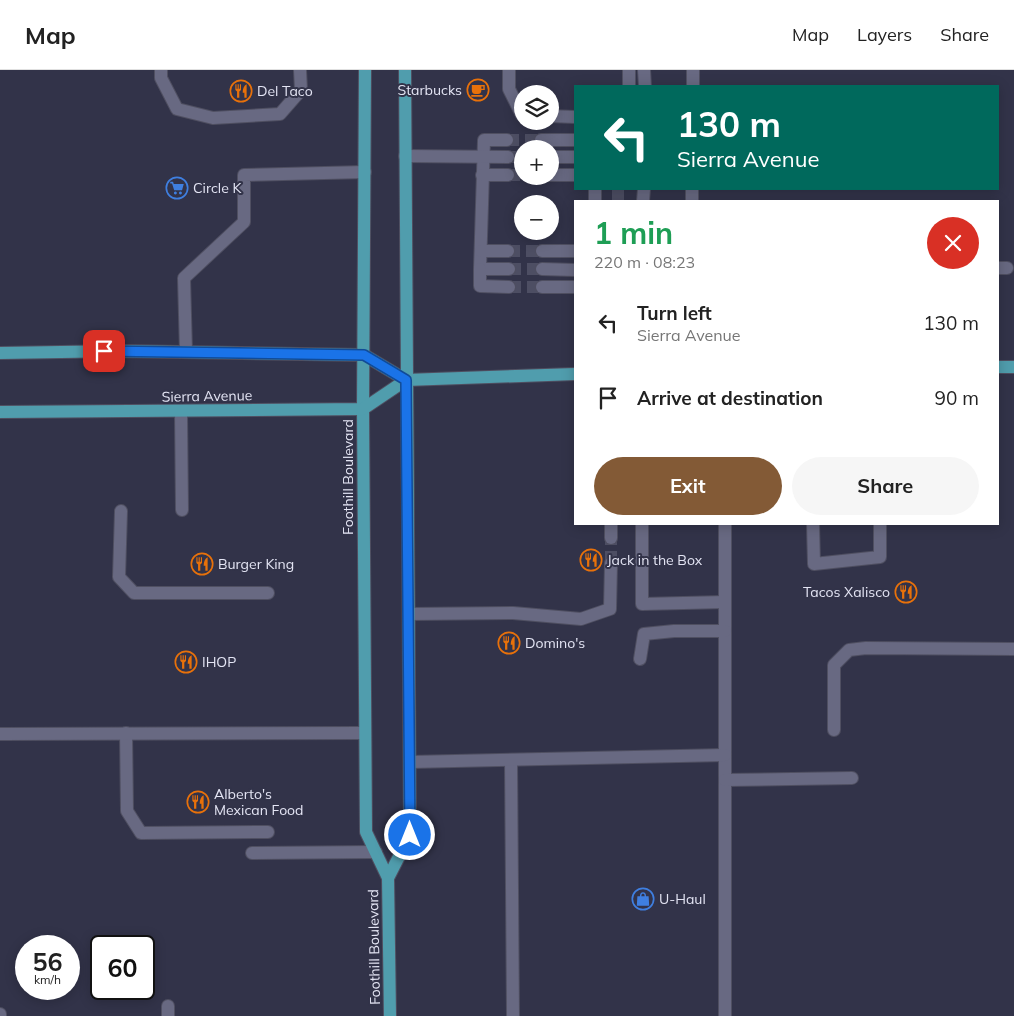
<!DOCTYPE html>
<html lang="en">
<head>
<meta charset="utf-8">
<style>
	:root { --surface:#fff; --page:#f6f6f6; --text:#222; --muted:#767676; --line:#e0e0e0; --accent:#835a36 }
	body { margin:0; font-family:Mulish,sans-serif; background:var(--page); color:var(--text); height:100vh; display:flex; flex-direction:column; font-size:19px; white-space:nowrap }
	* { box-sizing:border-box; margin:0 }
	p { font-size:16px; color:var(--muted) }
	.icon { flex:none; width:28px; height:28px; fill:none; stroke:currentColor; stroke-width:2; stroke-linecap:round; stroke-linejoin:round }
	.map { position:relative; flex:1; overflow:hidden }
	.side { position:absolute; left:574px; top:130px; width:425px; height:325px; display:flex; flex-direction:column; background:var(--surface); border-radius:0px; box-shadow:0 2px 12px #0003 }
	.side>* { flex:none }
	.top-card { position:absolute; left:574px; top:15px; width:425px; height:105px; border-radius:0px; box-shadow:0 2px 12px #0003; background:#00695c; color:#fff; overflow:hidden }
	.buttons { position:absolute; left:514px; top:15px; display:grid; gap:10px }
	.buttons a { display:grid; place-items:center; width:45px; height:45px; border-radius:50%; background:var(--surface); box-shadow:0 2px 12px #0003; font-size:25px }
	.speed { position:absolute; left:15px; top:865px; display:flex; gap:10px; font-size:25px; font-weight:700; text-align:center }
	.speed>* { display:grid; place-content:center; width:65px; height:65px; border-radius:50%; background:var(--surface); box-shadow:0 2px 12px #0003; line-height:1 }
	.speed small { font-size:12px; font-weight:400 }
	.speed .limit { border:2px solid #111; border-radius:8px; background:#fff; color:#111 }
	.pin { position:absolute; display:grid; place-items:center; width:42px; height:42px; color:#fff; margin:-21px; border-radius:10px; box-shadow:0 2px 8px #0006 }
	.me { position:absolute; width:55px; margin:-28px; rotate:0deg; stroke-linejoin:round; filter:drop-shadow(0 0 4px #0008) }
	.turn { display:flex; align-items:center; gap:18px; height:105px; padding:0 20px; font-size:22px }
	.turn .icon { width:65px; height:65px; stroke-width:2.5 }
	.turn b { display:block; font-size:35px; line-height:42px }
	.round { display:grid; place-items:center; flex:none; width:52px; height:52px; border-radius:26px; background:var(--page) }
	.overview { display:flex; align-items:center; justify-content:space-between; height:85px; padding:0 20px }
	h1 { font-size:30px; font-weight:700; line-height:38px; color:#1e9e55 }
	.action { display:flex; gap:10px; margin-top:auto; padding:10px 20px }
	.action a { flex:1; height:58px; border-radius:30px; background:var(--accent); color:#fff; font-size:20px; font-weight:700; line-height:58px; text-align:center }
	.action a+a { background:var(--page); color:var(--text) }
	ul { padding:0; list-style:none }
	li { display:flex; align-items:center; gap:15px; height:75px; padding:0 20px }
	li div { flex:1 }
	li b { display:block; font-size:19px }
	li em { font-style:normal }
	header { display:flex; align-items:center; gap:30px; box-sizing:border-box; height:70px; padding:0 25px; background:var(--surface); border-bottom:1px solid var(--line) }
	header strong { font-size:24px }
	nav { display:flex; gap:28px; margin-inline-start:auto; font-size:18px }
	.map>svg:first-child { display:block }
</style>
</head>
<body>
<header>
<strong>Map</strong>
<nav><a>Map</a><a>Layers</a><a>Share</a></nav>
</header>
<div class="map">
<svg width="1014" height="946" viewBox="0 0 1014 946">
	<rect width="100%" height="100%" fill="#323349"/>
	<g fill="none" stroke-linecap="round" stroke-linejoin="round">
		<g stroke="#4d4e63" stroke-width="12" stroke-dasharray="12 6" stroke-linecap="butt">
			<path d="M507 70H541"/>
			<path d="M508 87H522"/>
			<path d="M508 105H522"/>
			<path d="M618 119V131"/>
			<path d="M508 181H542"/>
			<path d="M509 199H542"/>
			<path d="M509 217H542"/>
			<path d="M611 493V468"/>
		</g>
		<g stroke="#4f4f61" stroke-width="14">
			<g id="minor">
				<path d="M161 0V8L177 39 213 48 280 44 301 20 300 0"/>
				<path d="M509 0V19L522 45"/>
				<path d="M629 0V16"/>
				<path d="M644 0 645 16"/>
				<path d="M693 16V0"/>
				<path d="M550 46 575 47"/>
				<path d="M507 70H484L480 199H509"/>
				<path d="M541 70H575"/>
				<path d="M405 86 508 87"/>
				<path d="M550 87H575"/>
				<path d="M482 105H508"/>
				<path d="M550 105H575"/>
				<path d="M595 131V119"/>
				<path d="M643 131 644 119"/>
				<path d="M692 131V119"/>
				<path d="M481 181H508"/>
				<path d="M542 181H575"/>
				<path d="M998 198H1007"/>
				<path d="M480 199V216L509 217"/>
				<path d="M542 199 575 200"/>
				<path d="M542 217H575"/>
				<path d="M186 282 184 208 244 152V105L365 102"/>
				<path d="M181 342 182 440"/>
				<path d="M121 441 119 507 134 523H268"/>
				<path d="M611 454V468"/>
				<path d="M642 454V534L725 532"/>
				<path d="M725 454V946"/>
				<path d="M813 454 814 494 880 487V454"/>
				<path d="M409 544 513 543 581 549 610 539 611 493"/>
				<path d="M640 589 644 564 674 561H725"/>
				<path d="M834 660V595L849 580 866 578 1014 579"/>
				<path d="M126 663 127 741 141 763 268 762"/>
				<path d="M0 664 365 663"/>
				<path d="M511 690 513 946"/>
				<path d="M410 692 725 685"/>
				<path d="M725 710 852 708"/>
				<path d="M252 783 376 782"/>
				<path d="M0 944V946"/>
				<path d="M168 946V936"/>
			</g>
		</g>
		<g stroke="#4f4f61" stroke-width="14">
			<g id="major">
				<path d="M365 0 363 339 366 762 388 808 390 946"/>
				<path d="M0 283 121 281 364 285 406 310"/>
				<path d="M998 297H1014"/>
				<path d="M0 342 363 339 406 310 575 304"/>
				<path d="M388 808 410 765 405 0"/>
			</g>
		</g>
		<use href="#minor" stroke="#686982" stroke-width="12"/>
		<use href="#major" stroke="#509dad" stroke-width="12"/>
	</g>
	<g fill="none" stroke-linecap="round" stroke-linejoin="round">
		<g stroke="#114b97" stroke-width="12">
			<path id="route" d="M104 281 364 285 406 310 410 765"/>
		</g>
		<use href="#route" stroke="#1a73e8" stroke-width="9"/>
	</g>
	<defs>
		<g id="cafe-ring" transform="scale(1.125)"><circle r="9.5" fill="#323349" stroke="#e8710a" stroke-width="1.5"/><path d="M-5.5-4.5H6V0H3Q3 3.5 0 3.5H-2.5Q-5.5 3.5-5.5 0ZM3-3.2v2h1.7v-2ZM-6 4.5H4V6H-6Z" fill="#e8710a"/></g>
		<g id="restaurant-ring" transform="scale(1.125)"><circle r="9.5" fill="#323349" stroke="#e8710a" stroke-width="1.5"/><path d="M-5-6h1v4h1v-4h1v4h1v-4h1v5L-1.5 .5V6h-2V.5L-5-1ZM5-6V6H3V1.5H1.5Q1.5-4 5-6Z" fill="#e8710a"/></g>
		<g id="supermarket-ring" transform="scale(1.125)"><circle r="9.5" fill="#323349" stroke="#3f7fe0" stroke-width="1.5"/><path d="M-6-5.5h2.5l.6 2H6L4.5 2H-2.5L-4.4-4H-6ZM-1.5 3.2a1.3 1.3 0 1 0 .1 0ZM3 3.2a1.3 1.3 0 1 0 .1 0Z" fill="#3f7fe0"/></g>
		<g id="shop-ring" transform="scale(1.125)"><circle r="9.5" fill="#323349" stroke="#3f7fe0" stroke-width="1.5"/><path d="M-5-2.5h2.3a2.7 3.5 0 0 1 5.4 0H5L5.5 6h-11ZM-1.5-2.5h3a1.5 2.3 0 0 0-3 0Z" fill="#3f7fe0"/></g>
	</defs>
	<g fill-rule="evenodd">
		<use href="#cafe-ring" x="478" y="20"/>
		<use href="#restaurant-ring" x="241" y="21"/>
		<use href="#supermarket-ring" x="177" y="118"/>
		<use href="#restaurant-ring" x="591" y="490"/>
		<use href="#restaurant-ring" x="202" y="494"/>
		<use href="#restaurant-ring" x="906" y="522"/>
		<use href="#restaurant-ring" x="509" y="573"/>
		<use href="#restaurant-ring" x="186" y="592"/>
		<use href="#restaurant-ring" x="198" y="732"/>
		<use href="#shop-ring" x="643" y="829"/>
	</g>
	<g text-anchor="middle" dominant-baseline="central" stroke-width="4" stroke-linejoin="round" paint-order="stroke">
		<g font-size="14" fill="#e4e5f4" stroke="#323349" text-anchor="start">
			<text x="462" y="20" text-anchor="end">Starbucks</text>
			<text x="257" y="21">Del Taco</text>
			<text x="193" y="118">Circle K</text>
			<text x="607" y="490">Jack in the Box</text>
			<text x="218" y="494">Burger King</text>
			<text x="890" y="522" text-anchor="end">Tacos Xalisco</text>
			<text x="525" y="573">Domino's</text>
			<text x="202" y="592">IHOP</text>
			<text x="214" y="724">Alberto's<tspan x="214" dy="16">Mexican Food</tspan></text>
			<text x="659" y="829">U-Haul</text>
		</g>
		<g font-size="14" fill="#e4e5f4" stroke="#323349">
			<text transform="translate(207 326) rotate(-1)">Sierra Avenue</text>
			<text transform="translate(348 407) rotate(-90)">Foothill Boulevard</text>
			<text transform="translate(374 877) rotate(-91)">Foothill Boulevard</text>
		</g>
	</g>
</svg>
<div class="buttons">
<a><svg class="icon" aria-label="layers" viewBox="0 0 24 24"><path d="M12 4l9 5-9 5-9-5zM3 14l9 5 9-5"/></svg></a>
<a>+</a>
<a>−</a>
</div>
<div class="speed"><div>56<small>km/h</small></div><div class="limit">60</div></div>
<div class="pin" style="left:104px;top:281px;background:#d93025"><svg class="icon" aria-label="arrive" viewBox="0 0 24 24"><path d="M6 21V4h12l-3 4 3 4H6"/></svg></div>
<svg class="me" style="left:410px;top:765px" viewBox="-20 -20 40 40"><circle r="17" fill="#1a73e8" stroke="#fff" stroke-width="3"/><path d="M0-11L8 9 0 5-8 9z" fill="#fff"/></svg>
<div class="top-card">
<div class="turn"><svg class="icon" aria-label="left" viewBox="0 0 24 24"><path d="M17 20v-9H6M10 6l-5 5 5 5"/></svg><div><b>130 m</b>Sierra Avenue</div></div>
</div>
<section class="side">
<div class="overview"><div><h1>1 min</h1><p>220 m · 08:23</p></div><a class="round" style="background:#d93025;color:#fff"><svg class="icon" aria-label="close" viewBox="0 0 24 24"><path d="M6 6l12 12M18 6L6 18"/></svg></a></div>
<ul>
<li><svg class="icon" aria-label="left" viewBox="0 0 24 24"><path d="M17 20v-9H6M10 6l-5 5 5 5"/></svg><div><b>Turn left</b><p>Sierra Avenue</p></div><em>130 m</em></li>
<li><svg class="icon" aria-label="arrive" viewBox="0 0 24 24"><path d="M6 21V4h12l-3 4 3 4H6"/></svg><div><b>Arrive at destination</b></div><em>90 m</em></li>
</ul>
<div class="action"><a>Exit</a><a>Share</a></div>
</section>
</div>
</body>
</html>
